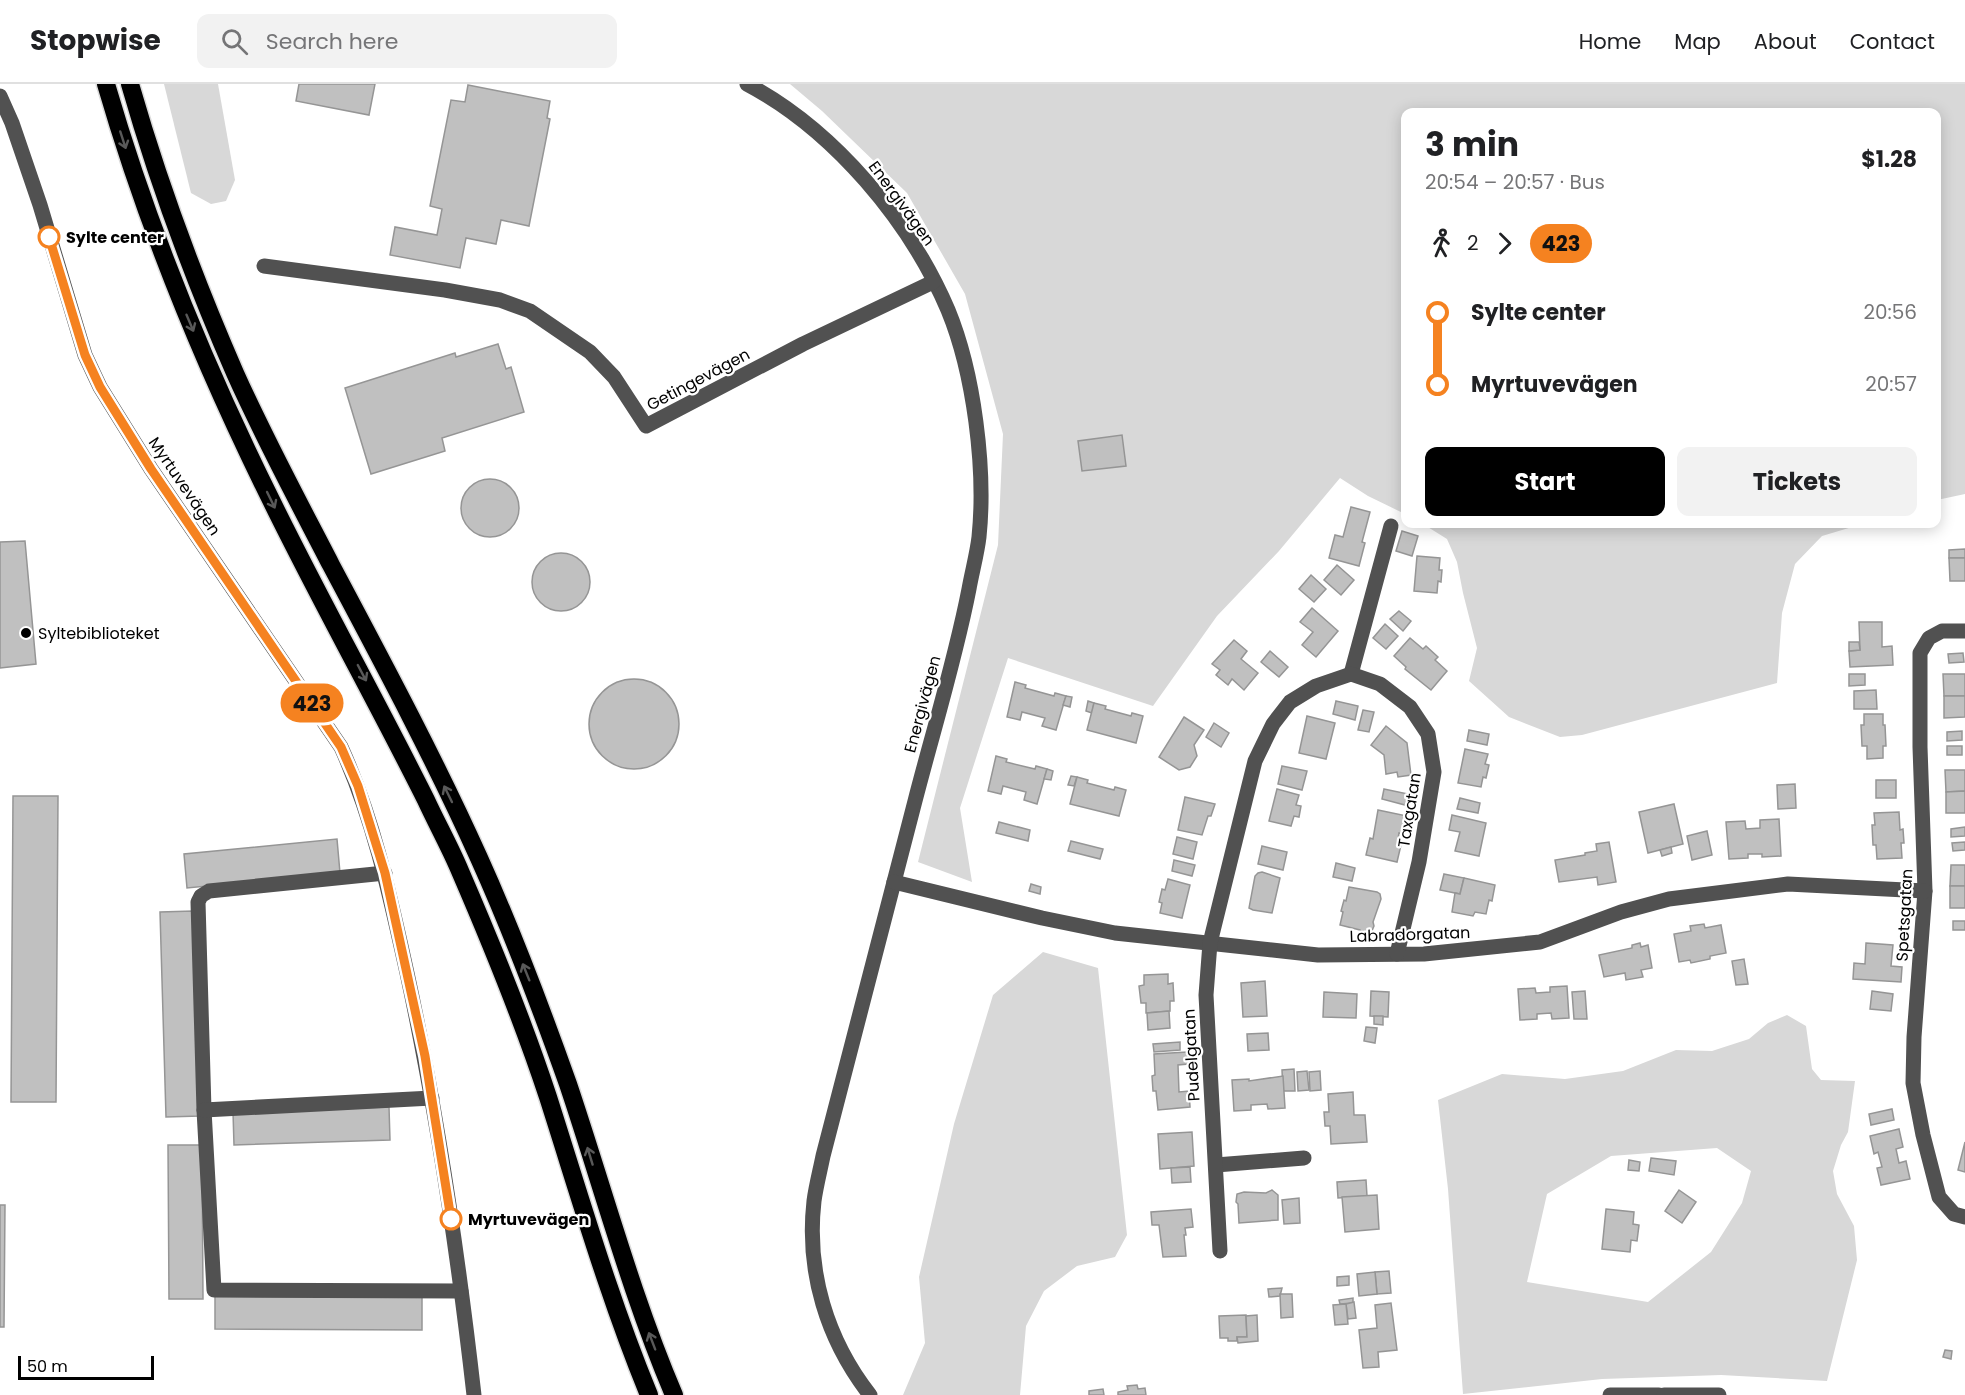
<!DOCTYPE html>
<html lang="en">
<head>
<meta charset="utf-8">
<style>
  :root { --surface:#fff; --page:#f2f2f2; --text:#202124; --muted:#757577; --line:#e0e0e0; --accent:#000 }
  body { margin:0; font-family:Poppins,sans-serif; background:var(--page); color:var(--text); height:100vh; display:flex; flex-direction:column; font-size:22px; white-space:nowrap }
  * { box-sizing:border-box; margin:0 }
  p { font-size:20px; color:var(--muted) }
  .icon { flex:none; width:33px; height:33px; fill:none; stroke:currentColor; stroke-width:2; stroke-linecap:round; stroke-linejoin:round }
  .map { position:relative; flex:1; overflow:hidden }
  .panel { position:absolute; left:1401px; top:24px; width:540px; height:420px; display:flex; flex-direction:column; background:var(--surface); border-radius:12px; box-shadow:0 3px 15px #0003 }
  .panel>* { flex:none }
  .badge { padding:0 12px; border-radius:20px; font-size:21px; line-height:39px }
  .scale { position:absolute; left:18px; bottom:15px; width:136px; box-sizing:border-box; padding-left:6px; border:3px solid #000; border-top:0; font-size:16px; line-height:21px; white-space:nowrap; color:#000; -webkit-text-stroke:4px #fff; paint-order:stroke }
  .map>.badge { position:absolute; translate:-50% -50%; box-shadow:0 0 0 3px #fff }
  .legs { display:flex; align-items:center; gap:9px; height:66px; padding:0 24px; font-size:20px }
  .legs p { margin-inline-start:auto }
  .head { display:flex; align-items:center; justify-content:space-between; height:102px; padding:0 24px }
  h1 { font-size:33px; font-weight:700; line-height:45px }
  .action { display:flex; gap:12px; margin-top:auto; padding:12px 24px }
  .action a { flex:1; height:69px; border-radius:12px; background:var(--accent); color:#fff; font-size:24px; font-weight:700; line-height:69px; text-align:center }
  .action a+a { background:var(--page); color:var(--text) }
  ul { padding:0 24px; list-style:none }
  li { display:flex; align-items:center; gap:21px; height:72px; font-size:22px }
  li i { display:grid; place-items:center; width:9px; height:100%; margin:0 8px; background:currentColor }
  li i::after { content:''; width:15px; height:15px; margin:-8px; border:4px solid; border-radius:50%; background:var(--surface) }
  li p { margin-inline-start:auto }
  li:first-child i { background:linear-gradient(#0000 50%,currentColor 0) }
  li:last-child i { background:linear-gradient(currentColor 50%,#0000 0) }
  header { display:flex; align-items:center; gap:36px; box-sizing:border-box; height:84px; padding:0 30px; background:var(--surface); border-bottom:2px solid var(--line) }
  header strong { font-size:28px }
  nav { display:flex; gap:33px; margin-inline-start:auto; font-size:21px }
  .search { width:420px; height:54px; background:var(--page); display:flex; align-items:center; gap:15px; box-sizing:border-box; padding:0 21px; border-radius:12px; color:var(--muted); font-size:22px }
  .map>svg:first-child { display:block }
  .green { fill:#d8d8d8; fill-rule:evenodd }
  .building { fill:#c0c0c0; stroke:#959595; stroke-width:1.5 }
  .lines { fill:none; stroke-linecap:round; stroke-linejoin:round }
  .highway-casing { stroke:#dbdbdb; stroke-width:21 }
  .minor { stroke:#515151; stroke-width:15 }
  .highway { stroke:#000; stroke-width:18 }
  .oneway { stroke:#595959 }
  .line-1-casing { stroke:#fff; stroke-width:14 }
  .line-1 { stroke:#f58220; stroke-width:9 }
  .stop-1-dot { fill:#fff; stroke:#f58220; stroke-width:3 }
  .poi-dot { fill:#000; stroke:#fff; stroke-width:2 }
  .labels { text-anchor:middle; stroke-width:4.5; stroke-linejoin:round; paint-order:stroke }
  .street-label { font-size:16px; fill:#000; stroke:#fff }
  .stop-label { font-size:16px; font-weight:bold; fill:#000; stroke:#fff; text-anchor:start }
  .poi-label { font-size:16px; fill:#000; stroke:#fff; text-anchor:start }
</style>
</head>
<body>
<header>
<strong>Stopwise</strong>
<div class="search"><svg class="icon" aria-label="search" viewBox="0 0 24 24"><circle cx="10" cy="10" r="6"/><path d="M15 15l6 6"/></svg>Search here</div>
<nav><a>Home</a><a>Map</a><a>About</a><a>Contact</a></nav>
</header>
<div class="map">
<svg width="1965" height="1311" viewBox="0 0 1965 1311">
  <rect width="100%" height="100%" fill="#fff"/>
  <g class="green">
    <path d="M164,0H218L235,96L226,117L211,120L191,109Z"/>
    <path d="M790,0H1965V410L1937,416L1936,28H1406L1405,430L1368,412L1340,394L1279,467L1217,532L1153,622L1008,574L960,724L972,798L918,778L998,461L1003,350L965,210L907,109L822,27Z"/>
    <path d="M1423,440H1862L1822,452L1795,480L1782,529L1777,599L1582,651L1560,653L1509,633L1469,597L1477,564L1463,509L1457,478L1447,455Z"/>
    <path d="M1043,868L1098,884L1127,1151L1115,1173L1077,1182L1044,1207L1026,1242L1020,1311H903L925,1259L919,1193L954,1040L993,911Z"/>
    <path d="M1787,931L1806,942L1812,985L1821,996L1855,997L1848,1048L1841,1061L1833,1087L1837,1110L1854,1142L1857,1176L1827,1297L1721,1291L1602,1295L1463,1310L1448,1105L1438,1016L1502,990L1565,995L1623,987L1676,966L1712,967L1749,955L1768,939ZM1717,1064L1751,1087L1742,1119L1711,1168L1648,1218L1527,1198L1547,1110L1611,1072Z"/>
  </g>
  <g class="building">
    <path d="M299,0H375L369,31L296,17Z"/>
    <path d="M468,1L550,17L547,34L550,35L529,142L501,136L496,160L466,154L460,184L390,171L395,143L437,151L442,125L430,122L451,16L465,18Z"/>
    <path d="M498,260L506,285L511,283L524,328L442,354L445,367L371,390L345,304L455,269L456,273Z"/>
    <path d="M1122,351L1126,382L1082,387L1078,357Z"/>
    <circle cx="490" cy="424" r="29"/>
    <path d="M1351,423L1370,428L1362,458L1365,459L1359,482L1329,474L1335,451L1343,453Z"/>
    <path d="M1402,447L1418,452L1412,472L1396,467Z"/>
    <path d="M25,457L36,580L0,584V458Z"/>
    <path d="M1965,465V474H1949V466Z"/>
    <circle cx="561" cy="498" r="29"/>
    <path d="M1417,472L1440,474L1439,486H1442L1441,498L1438,497L1437,509L1414,507Z"/>
    <path d="M1949,474H1965V497H1950Z"/>
    <path d="M1337,481L1354,496L1341,511L1324,496Z"/>
    <path d="M1311,491L1326,505L1314,518L1299,505Z"/>
    <path d="M1312,524L1338,547L1316,573L1302,561L1313,548L1300,538Z"/>
    <path d="M1399,527L1411,537L1403,547L1390,535Z"/>
    <path d="M1859,538H1882V563L1892,562L1893,581L1850,583L1849,567L1860,566Z"/>
    <path d="M1385,540L1398,552L1386,565L1373,554Z"/>
    <path d="M1410,554L1423,565L1426,562L1438,573L1435,576L1447,587L1431,606L1405,585L1406,583L1394,572Z"/>
    <path d="M1234,556L1247,567L1241,575L1258,589L1244,606L1232,595L1228,601L1216,591L1220,586L1212,580Z"/>
    <path d="M1849,558H1859L1860,566L1849,567Z"/>
    <path d="M1270,567L1288,583L1279,593L1261,578Z"/>
    <path d="M1963,569L1964,578L1949,579L1948,570Z"/>
    <path d="M1849,590H1865V601L1849,602Z"/>
    <path d="M1943,590H1965V612H1944Z"/>
    <circle cx="634" cy="640" r="45"/>
    <path d="M1015,598L1026,601L1025,604L1054,612L1055,609L1066,612L1056,646L1042,642L1045,634L1022,628L1020,636L1007,633Z"/>
    <path d="M1876,606L1877,625H1854V607Z"/>
    <path d="M1066,612L1072,613L1070,623L1063,621Z"/>
    <path d="M1944,612H1965V633L1944,634Z"/>
    <path d="M1088,617L1094,619L1092,629L1086,627Z"/>
    <path d="M1336,617L1358,622L1355,636L1333,630Z"/>
    <path d="M1094,619L1106,622L1105,625L1131,632L1132,629L1143,632L1136,659L1087,646Z"/>
    <path d="M1363,626L1374,628L1369,648L1358,646Z"/>
    <path d="M1864,630H1883V641H1885L1886,662H1883V674L1867,675V662H1862L1861,641H1864Z"/>
    <path d="M1307,632L1335,639L1326,675L1299,669Z"/>
    <path d="M1184,633L1204,646L1194,661L1197,672L1190,683L1179,686L1159,673Z"/>
    <path d="M1214,639L1229,649L1221,663L1206,653Z"/>
    <path d="M1386,642L1407,659L1411,691L1398,693L1397,688L1386,690L1384,671L1371,661Z"/>
    <path d="M1469,646L1489,650L1487,661L1467,657Z"/>
    <path d="M1962,647V656L1947,657V648Z"/>
    <rect x="1947" y="662" width="15" height="9"/>
    <path d="M1465,665L1488,670L1485,680L1489,681L1486,694L1483,693L1481,703L1458,699Z"/>
    <path d="M996,672L1007,675L1006,678L1035,685L1036,682L1047,685L1037,720L1024,716L1026,708L1003,702L1001,710L988,707Z"/>
    <path d="M1282,682L1307,687L1302,706L1278,700Z"/>
    <path d="M1047,685L1053,687L1051,696L1044,695Z"/>
    <path d="M1945,686H1965V707L1946,708Z"/>
    <path d="M1071,692L1077,693L1074,702L1068,701Z"/>
    <path d="M1077,693L1088,696L1087,699L1114,706L1115,703L1126,706L1119,732L1070,720Z"/>
    <rect x="1876" y="696" width="20" height="18"/>
    <path d="M1795,700L1796,724L1778,725L1777,701Z"/>
    <path d="M1277,705L1299,711L1296,721L1301,722L1299,733L1294,732L1291,742L1269,737Z"/>
    <path d="M1384,705L1408,710L1405,721L1382,715Z"/>
    <path d="M1965,707V729H1946V708Z"/>
    <path d="M13,712H58L56,1018H11Z"/>
    <path d="M1185,713L1215,720L1211,732H1208L1202,751L1178,746Z"/>
    <path d="M1460,714L1480,719L1478,729L1457,725Z"/>
    <path d="M1674,720L1683,760L1648,769L1639,728Z"/>
    <path d="M1378,726L1407,732L1403,750L1399,749L1397,760L1401,761L1397,778L1366,771L1370,754L1373,755Z"/>
    <path d="M1899,728L1900,746L1903,745L1904,759H1901L1902,774L1877,775L1876,761H1873L1872,741H1875L1874,729Z"/>
    <path d="M1452,731L1486,739L1479,772L1455,767L1460,748L1449,746Z"/>
    <path d="M1779,735L1781,772L1762,773V770H1748V774L1729,775L1726,738L1745,737L1746,745L1760,744V736Z"/>
    <path d="M999,738L1030,746L1028,757L996,749Z"/>
    <path d="M1965,743V752L1951,753V745Z"/>
    <path d="M1707,747L1712,771L1692,776L1687,752Z"/>
    <path d="M1177,753L1197,758L1193,775L1173,770Z"/>
    <path d="M337,755L340,789L187,804L184,770Z"/>
    <path d="M1071,757L1103,765L1100,775L1068,767Z"/>
    <path d="M1609,758L1616,798L1598,801L1597,793L1559,798L1555,776L1585,771V769L1597,767L1596,760Z"/>
    <path d="M1965,758V766L1953,767L1952,759Z"/>
    <path d="M1262,762L1287,768L1283,786L1258,780Z"/>
    <path d="M1671,763L1672,769L1662,772L1660,766Z"/>
    <path d="M1174,776L1195,781L1192,792L1172,787Z"/>
    <path d="M1336,779L1355,784L1352,797L1333,793Z"/>
    <path d="M1951,781H1965V802H1950Z"/>
    <path d="M1262,788L1280,794L1272,829L1253,826L1249,824L1255,792L1258,789Z"/>
    <path d="M1444,790L1464,794L1460,810L1440,806Z"/>
    <path d="M1464,794L1495,801L1492,817L1489,816L1486,830L1475,828L1473,832L1452,828L1455,809L1460,810Z"/>
    <path d="M1168,795L1190,801L1182,834L1160,829L1162,819L1159,818L1162,805L1165,806Z"/>
    <path d="M1031,800L1041,803L1040,810L1029,807Z"/>
    <rect x="1950" y="802" width="15" height="22"/>
    <path d="M1349,803L1377,808L1380,810L1381,815L1373,838L1374,842L1371,849H1363L1360,846L1340,841L1343,828L1341,827L1344,816L1346,817Z"/>
    <path d="M193,827L200,1032L166,1033L160,828Z"/>
    <rect x="1953" y="837" width="12" height="9"/>
    <path d="M1704,840L1705,844L1721,841L1726,869L1710,872V875L1691,879L1690,876L1679,878L1674,850L1691,847L1690,842Z"/>
    <path d="M1640,859L1641,863L1648,861L1652,884L1641,886L1643,893L1626,896L1625,889L1604,893L1599,871L1632,864V861Z"/>
    <path d="M1866,859L1893,861L1891,882L1902,883L1901,898L1853,895L1854,879L1865,880Z"/>
    <path d="M1744,875L1748,900L1736,901L1732,877Z"/>
    <path d="M1168,890V900L1173,899L1174,917H1170V927L1146,929V919H1141L1139,902L1144,901V891Z"/>
    <path d="M1265,897L1267,932L1243,933L1241,899Z"/>
    <path d="M1567,902L1569,934L1552,935L1551,929L1537,930V935L1520,936L1518,905L1535,904L1536,909L1550,908V903Z"/>
    <path d="M1371,907L1389,908L1388,933L1370,932Z"/>
    <path d="M1585,907L1587,935H1574L1572,908Z"/>
    <path d="M1872,907L1893,910L1891,927L1870,925Z"/>
    <path d="M1324,908L1357,910L1356,934L1323,933Z"/>
    <path d="M1169,927L1170,944L1148,946L1147,929Z"/>
    <path d="M1374,932H1383V941L1374,940Z"/>
    <path d="M1366,943L1377,944L1375,959L1364,957Z"/>
    <path d="M1268,949L1269,966L1248,967L1247,950Z"/>
    <path d="M1180,958V966L1154,968L1153,960Z"/>
    <path d="M1187,968L1188,980L1178,981L1179,1008L1189,1007L1190,1023L1158,1026L1156,1007H1153L1152,992L1155,991L1154,970Z"/>
    <path d="M1294,985L1295,1007H1283L1282,986Z"/>
    <path d="M1307,987L1309,1006L1298,1007L1297,988Z"/>
    <path d="M1320,987L1321,1006L1310,1007L1309,988Z"/>
    <path d="M1283,992L1285,1024L1268,1025L1267,1020L1251,1021V1026L1234,1027L1232,996L1249,995V997Z"/>
    <path d="M1353,1008L1354,1031H1365L1367,1058L1331,1060L1330,1042H1325L1324,1028H1329L1328,1010Z"/>
    <path d="M389,1023L390,1056L234,1061L233,1028Z"/>
    <path d="M1892,1025L1894,1036L1871,1041L1869,1030Z"/>
    <path d="M1899,1045L1903,1063L1896,1065L1899,1079L1906,1077L1910,1095L1881,1101L1877,1084L1882,1083L1878,1068L1874,1070L1870,1052Z"/>
    <path d="M1192,1048L1194,1082L1160,1085L1158,1050Z"/>
    <path d="M1965,1058V1088L1958,1086Z"/>
    <path d="M168,1061H202L203,1215H169Z"/>
    <path d="M1651,1074L1676,1077L1674,1091L1649,1087Z"/>
    <path d="M1629,1076L1640,1078L1639,1087L1628,1086Z"/>
    <path d="M1190,1083L1191,1098L1172,1099L1171,1084Z"/>
    <path d="M1366,1096L1367,1112L1338,1114L1337,1098Z"/>
    <path d="M1272,1106L1278,1111V1136L1239,1139L1238,1120L1236,1118L1237,1110L1244,1108L1266,1109Z"/>
    <path d="M1679,1106L1696,1118L1682,1139L1665,1127Z"/>
    <path d="M1377,1111L1379,1145L1345,1148L1342,1113Z"/>
    <path d="M1299,1114L1300,1139L1284,1140L1282,1116Z"/>
    <path d="M0,1121H5L4,1243H0Z"/>
    <path d="M1191,1125L1193,1143L1185,1144L1186,1151H1184L1186,1172L1163,1173L1159,1141H1152L1151,1128Z"/>
    <path d="M1606,1125L1634,1128L1633,1140L1639,1141L1637,1157L1631,1156L1630,1168L1602,1165Z"/>
    <path d="M1389,1187L1391,1209L1377,1210L1375,1188Z"/>
    <path d="M1375,1188L1377,1210L1359,1212L1357,1190Z"/>
    <path d="M1349,1192V1201L1337,1202V1193Z"/>
    <path d="M1282,1204L1280,1212L1269,1213L1268,1205Z"/>
    <path d="M1280,1210H1292L1293,1233L1281,1234Z"/>
    <path d="M215,1212L422,1213V1246L215,1245Z"/>
    <path d="M1353,1214V1219L1340,1220L1339,1216Z"/>
    <path d="M1354,1218L1356,1234L1348,1235L1346,1220Z"/>
    <path d="M1391,1219L1397,1266L1378,1268L1379,1283L1363,1284L1359,1246L1377,1244L1375,1221Z"/>
    <path d="M1346,1220L1348,1240L1335,1241L1333,1221Z"/>
    <path d="M1246,1231L1247,1253H1237V1257H1228V1254H1220L1219,1232Z"/>
    <path d="M1257,1231L1258,1257L1238,1259L1237,1253H1247L1246,1232Z"/>
    <path d="M1945,1266L1952,1267L1951,1275L1943,1273Z"/>
    <path d="M1137,1301L1138,1305L1145,1304L1146,1311H1118V1308L1128,1306L1127,1302Z"/>
    <path d="M1103,1305L1104,1311H1089V1307Z"/>
  </g>
  <g class="lines">
    <defs>
      <g id="highway">
        <path d="M106,0C148,145 205,283 272,418C321,518 376,616 426,716C437,740 450,763 460,787C492,861 523,937 548,1013C580,1113 609,1214 649,1311"/>
        <path d="M130,0C158,98 194,195 235,289C264,354 298,417 331,481C382,577 434,674 479,774C512,847 541,924 568,1000C603,1104 631,1210 674,1311"/>
      </g>
    </defs>
    <use href="#highway" class="highway-casing"/>
    <g class="minor">
      <path d="M747,0C834,46 910,137 948,226C974,289 986,385 979,453C977,470 972,488 969,505C955,577 933,647 915,717C885,836 854,954 823,1072C820,1087 816,1102 814,1117C806,1188 827,1256 870,1311"/>
      <path d="M0,12L12,39L40,121L85,271L100,303L151,385L341,663C374,736 390,812 407,889C437,1028 458,1170 474,1311"/>
      <path d="M264,182L445,206L500,216L530,227L590,268L614,293L646,342L803,260L933,198"/>
      <path d="M1965,547H1942L1929,554L1920,569V663L1925,807L1914,953L1913,999L1923,1051L1939,1113L1954,1130L1965,1133"/>
      <path d="M1351,590L1391,442"/>
      <path d="M385,789L209,807L201,812L198,818L204,1026L214,1206L461,1207"/>
      <path d="M894,798L1042,834L1115,849L1318,871L1424,870L1540,858L1621,828L1669,815L1788,800L1925,807"/>
      <path d="M204,1026L432,1014"/>
      <path d="M1216,1081L1304,1074"/>
      <path d="M1220,1167L1206,911L1210,859L1255,677L1273,640L1290,618L1316,602L1351,590L1380,600L1410,623L1428,650L1434,688L1419,778L1397,870"/>
      <path d="M1610,1311H1659"/>
      <path d="M1664,1311H1719"/>
    </g>
    <use href="#highway" class="highway"/>
  </g>
  <defs><path id="oneway-shaft" d="M-6 0H5M1.5-3L5.5 0L1.5 3" fill="none" stroke-width="1.6" stroke-linecap="round" stroke-linejoin="round" transform="scale(1.5)"/></defs>
  <g class="oneway">
    <use href="#oneway-shaft" transform="translate(123 56) rotate(72)"/>
    <use href="#oneway-shaft" transform="translate(190 239) rotate(67)"/>
    <use href="#oneway-shaft" transform="translate(271 416) rotate(64)"/>
    <use href="#oneway-shaft" transform="translate(362 589) rotate(62)"/>
    <use href="#oneway-shaft" transform="translate(448 710) rotate(-116)"/>
    <use href="#oneway-shaft" transform="translate(526 888) rotate(-112)"/>
    <use href="#oneway-shaft" transform="translate(590 1072) rotate(-107)"/>
    <use href="#oneway-shaft" transform="translate(652 1257) rotate(-111)"/>
  </g>
  <g class="lines">
    <defs>
      <path id="line-1" d="M49,153L85,271L100,303L151,385L341,663L358,702L385,789L425,972L451,1135"/>
    </defs>
    <use href="#line-1" class="line-1-casing"/>
    <use href="#line-1" class="line-1"/>
  </g>
  <g class="stop-1-dot">
    <circle cx="49" cy="153" r="10"/>
    <circle cx="451" cy="1135" r="10"/>
  </g>
  <circle class="poi-dot" cx="26" cy="549" r="6"/>
  <g class="labels">
    <g class="street-label">
      <text transform="translate(902 119) rotate(54)" y="6">Energivägen</text>
      <text transform="translate(698 295) rotate(-28)" y="6">Getingevägen</text>
      <text transform="translate(185 402) rotate(56)" y="6">Myrtuvevägen</text>
      <text transform="translate(922 620) rotate(-75)" y="6">Energivägen</text>
      <text transform="translate(1409 726) rotate(-81)" y="6">Taxgatan</text>
      <text transform="translate(1904 831) rotate(-87)" y="6">Spetsgatan</text>
      <text transform="translate(1410 850) rotate(-2)" y="6">Labradorgatan</text>
      <text transform="translate(1191 971) rotate(-93)" y="6">Pudelgatan</text>
    </g>
    <g class="stop-label">
      <text x="66" y="159">Sylte center</text>
      <text x="468" y="1141">Myrtuvevägen</text>
    </g>
    <g class="poi-label">
      <text x="38" y="555">Syltebiblioteket</text>
    </g>
  </g>
</svg>
<div class="scale">50 m</div>
<b class="badge" style="left:312px;top:619px;background:#f58220;color:#111">423</b>
<section class="panel">
<div class="head"><div><h1>3 min</h1><p>20:54 – 20:57 · Bus</p></div><b>$1.28</b></div>
<div class="legs"><svg class="icon" aria-label="walk" viewBox="0 0 24 24"><circle cx="13" cy="4" r="2"/><path d="M13 8l-2 6 4 7M11 14l-3 7M7 12l3-4h3l4 4"/></svg>2<svg class="icon" aria-label="forward" viewBox="0 0 24 24"><path d="M9 5l7 7-7 7"/></svg><b class="badge" style="background:#f58220;color:#111">423</b></div>
<ul>
<li><i style="color:#f58220"></i><b>Sylte center</b><p>20:56</p></li>
<li><i style="color:#f58220"></i><b>Myrtuvevägen</b><p>20:57</p></li>
</ul>
<div class="action"><a>Start</a><a>Tickets</a></div>
</section>
</div>
</body>
</html>
